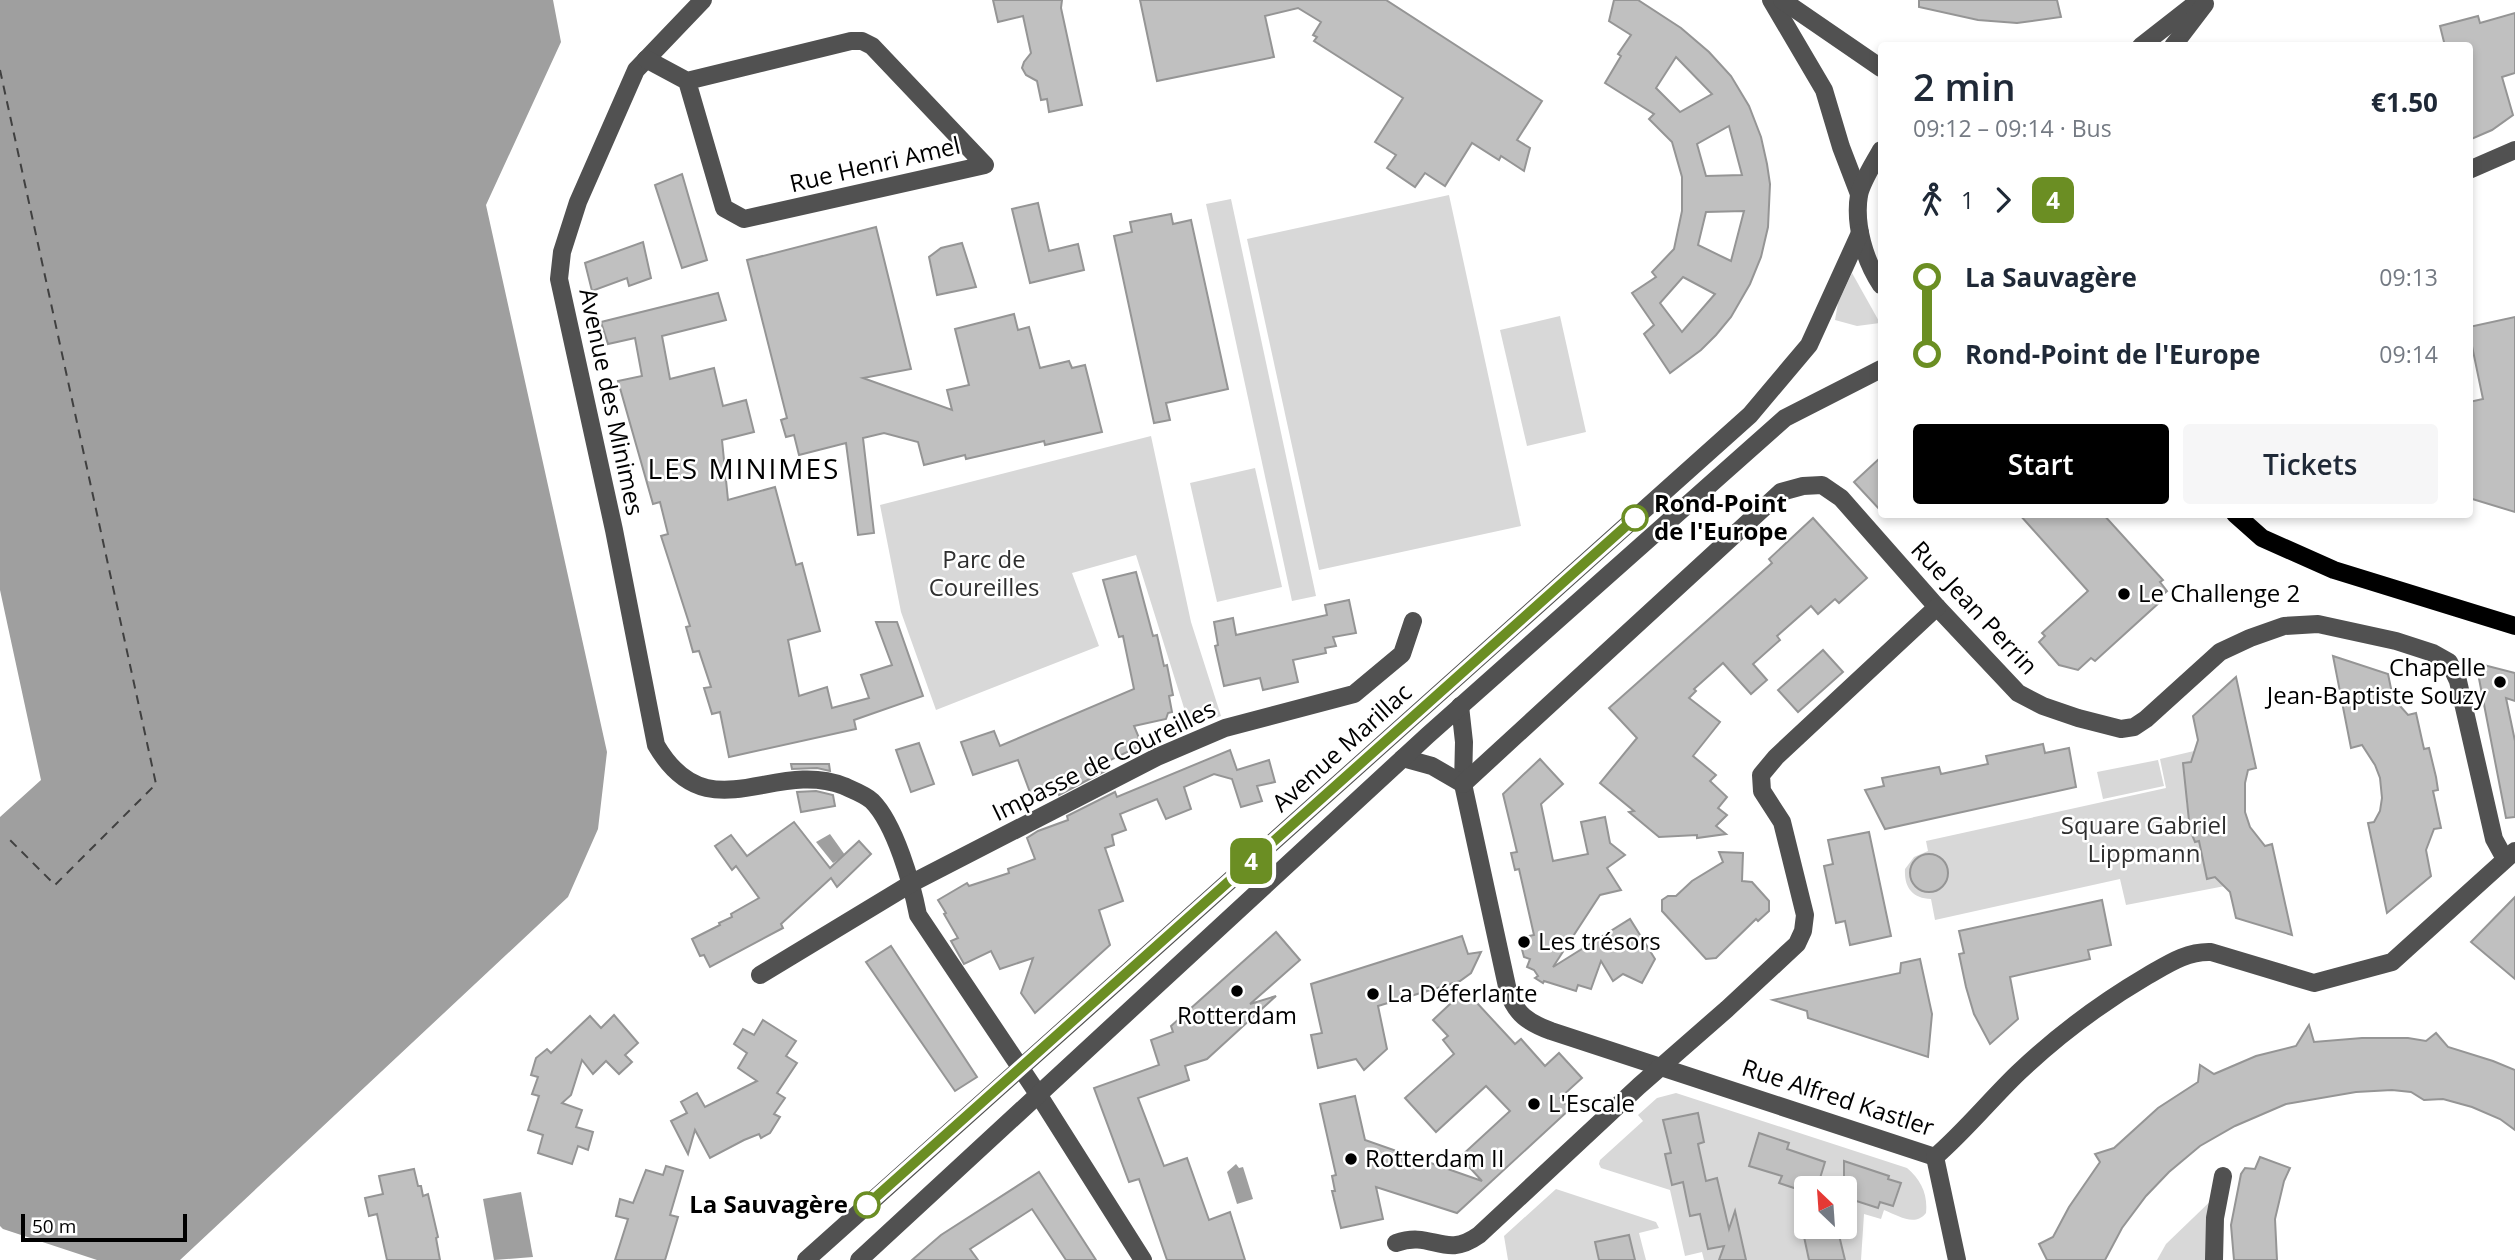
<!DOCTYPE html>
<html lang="en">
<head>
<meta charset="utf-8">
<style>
  :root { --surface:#fff; --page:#f6f6f7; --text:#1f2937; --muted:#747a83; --accent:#000 }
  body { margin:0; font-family:"Open Sans",sans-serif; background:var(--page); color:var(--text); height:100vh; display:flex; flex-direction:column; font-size:26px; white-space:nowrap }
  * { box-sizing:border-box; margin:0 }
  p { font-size:23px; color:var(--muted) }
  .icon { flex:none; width:38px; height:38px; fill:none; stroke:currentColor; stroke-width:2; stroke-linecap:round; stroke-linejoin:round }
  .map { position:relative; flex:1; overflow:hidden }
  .panel { position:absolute; left:1878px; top:42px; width:595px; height:476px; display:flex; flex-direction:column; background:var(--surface); border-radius:7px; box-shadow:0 4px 10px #0003 }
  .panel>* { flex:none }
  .badge { padding:0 14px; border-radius:10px; font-size:24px; line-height:46px }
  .needle { width:46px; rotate:335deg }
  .tools { position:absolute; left:1794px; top:1176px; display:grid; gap:14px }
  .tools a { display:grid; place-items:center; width:63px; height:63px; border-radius:7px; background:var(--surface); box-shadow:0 4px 10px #0003; font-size:35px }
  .scale { position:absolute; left:21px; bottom:18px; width:166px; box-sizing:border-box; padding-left:7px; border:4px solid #000; border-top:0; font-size:19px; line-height:24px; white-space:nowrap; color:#000; -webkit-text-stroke:5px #fff; paint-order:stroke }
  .map>.badge { position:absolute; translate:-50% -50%; box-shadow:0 0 0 4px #fff }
  .legs { display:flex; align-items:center; gap:10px; height:77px; padding:0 35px; font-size:23px }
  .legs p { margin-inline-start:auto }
  .summary { display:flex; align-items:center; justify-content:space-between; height:119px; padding:0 35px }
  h1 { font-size:38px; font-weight:600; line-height:52px }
  .button { display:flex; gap:14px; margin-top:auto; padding:14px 35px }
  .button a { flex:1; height:80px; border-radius:7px; background:var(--accent); color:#fff; font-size:28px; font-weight:600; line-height:80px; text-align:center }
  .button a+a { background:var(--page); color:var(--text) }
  ul { padding:0 35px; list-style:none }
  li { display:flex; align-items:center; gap:24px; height:77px; font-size:26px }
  li i { display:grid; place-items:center; width:10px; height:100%; margin:0 9px; background:currentColor }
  li i::after { content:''; width:18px; height:18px; margin:-9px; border:5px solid; border-radius:50%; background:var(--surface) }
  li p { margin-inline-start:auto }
  li:first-child i { background:linear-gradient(#0000 50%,currentColor 0) }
  li:last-child i { background:linear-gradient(currentColor 50%,#0000 0) }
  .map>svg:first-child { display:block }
  .green { fill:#d8d8d8; fill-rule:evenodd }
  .water { fill:#9f9f9f }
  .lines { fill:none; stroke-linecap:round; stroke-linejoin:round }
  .ferry { stroke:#404040; stroke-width:2; stroke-dasharray:9 7; stroke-linecap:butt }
  .building { fill:#c0c0c0; stroke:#959595; stroke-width:2; fill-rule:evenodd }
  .minor { stroke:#515151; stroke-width:18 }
  .major { stroke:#000; stroke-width:18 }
  .line-1-casing { stroke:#fff; stroke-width:16 }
  .line-1 { stroke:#6b8e23; stroke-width:10 }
  .stop-1-dot { fill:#fff; stroke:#6b8e23; stroke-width:3.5 }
  .poi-dot { fill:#000; stroke:#fff; stroke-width:2.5 }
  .labels { text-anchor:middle; stroke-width:5; stroke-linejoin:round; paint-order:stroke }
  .street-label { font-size:24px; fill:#000; stroke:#fff }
  .stop-label { font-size:24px; font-weight:bold; fill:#000; stroke:#fff; text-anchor:start }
  .park-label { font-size:24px; fill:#2f2f2f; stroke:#fff }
  .poi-label { font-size:24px; fill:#000; stroke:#fff; text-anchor:start }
  .quarter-label { font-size:28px; letter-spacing:2px; fill:#000; stroke:#fff }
</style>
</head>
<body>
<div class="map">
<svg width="2515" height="1260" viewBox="0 0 2515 1260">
  <rect width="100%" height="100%" fill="#fff"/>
  <g class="green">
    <path d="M1449,195L1521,526L1319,570L1247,239Z"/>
    <path d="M1231,199L1316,596L1292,601L1206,204Z"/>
    <path d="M1852,273L1880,323L1857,326L1835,320L1838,303Z"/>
    <path d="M1560,316L1586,432L1527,446L1500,330Z"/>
    <path d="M1151,436L1191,622L1221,716L1190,727L1136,555L1072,573L1099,646L936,710L901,612L880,505Z"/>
    <path d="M1255,468L1282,587L1217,602L1190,483Z"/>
    <path d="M2194,751L2191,762L2183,764L2191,800L2186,801L2194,842L2199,841L2207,878L2215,877L2225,886L2126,905L2120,879L1935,920L1931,899C1912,898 1904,887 1905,869L1914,857L1928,851L1926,841L2166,788L2160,759Z"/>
    <path d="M2158,760L2164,786L2103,799L2097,772Z"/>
    <path d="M1676,1093L1907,1168C1921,1180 1928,1194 1926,1213C1915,1227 1899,1216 1884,1210L1881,1219L1864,1214L1861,1260H1704L1702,1252L1685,1256L1670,1190L1601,1168L1599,1164L1600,1160L1643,1121L1638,1115L1657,1098ZM1806,1188H1844V1227H1806Z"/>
    <path d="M1556,1189L1656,1222L1659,1228L1639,1233L1646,1260H1508L1504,1236Z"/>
    <path d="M2220,1192L2214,1260H2157L2166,1244Z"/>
  </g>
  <g class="water">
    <path d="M0,0H553L561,42L486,205L607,752L598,829L568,897L180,1260H97L3,1229L0,1226V817L41,780L0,590Z"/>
    <path d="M830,834L845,855L833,863L816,842Z"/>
    <path d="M1236,1164L1239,1168L1243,1167L1253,1199L1237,1204L1227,1172Z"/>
    <path d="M521,1192L533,1257L494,1260L483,1199Z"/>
  </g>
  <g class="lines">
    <path class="ferry" d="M0,70L156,784L55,885L8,838"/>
  </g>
  <g class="building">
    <path d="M993,0H1062L1061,8L1082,105L1049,112L1047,99L1041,100L1037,81L1026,75L1022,68L1024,62L1031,53L1023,16L998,22Z"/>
    <path d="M1140,0H1386L1542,101L1517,140L1530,148L1524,171L1501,156L1499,160L1472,143L1445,186L1425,173L1415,187L1387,168L1396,155L1375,142L1403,98L1314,41L1317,37L1313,35L1321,22L1298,8L1265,16L1274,57L1157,81Z"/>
    <path d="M1614,0H1638L1681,28L1709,52L1731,76L1749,106L1761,137L1767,164L1770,184L1768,227L1761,257L1750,284L1731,317L1716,335L1701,350L1670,373L1644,334L1654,325L1632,293L1656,277L1652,272L1674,249L1682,211V177L1672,142L1649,119L1654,114L1605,83L1621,56L1618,54L1631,35L1609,21ZM1676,57L1712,94L1680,112L1656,88ZM1729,126L1742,175L1706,176L1697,144ZM1744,211L1731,261L1698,245L1706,212ZM1683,277L1715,294L1682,332L1660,303Z"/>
    <path d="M1919,0H2057L2061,17L2017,23L1978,20L1919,7Z"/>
    <path d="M2515,13V73L2502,77L2513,115L2492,130L2469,140V46H2445L2440,26L2478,16L2480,23Z"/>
    <path d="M682,174L707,260L682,268L655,185Z"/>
    <path d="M1038,203L1049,251L1078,244L1084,270L1030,283L1012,209Z"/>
    <path d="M1171,214L1173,224L1191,220L1228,389L1166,403L1170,420L1154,423L1114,236L1132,232L1130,222Z"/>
    <path d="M876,227L911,369L863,378L952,410L947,390L969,385L955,329L1014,314L1018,330L1029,327L1040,368L1069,361L1072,368L1085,365L1102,432L1045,445L1044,441L966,459L965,455L924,465L918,442L884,433L863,438L874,533L858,535L846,443L799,455L794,435L786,437L781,420L787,418L747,260Z"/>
    <path d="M643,242L651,278L629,286L627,278L592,291L585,263Z"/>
    <path d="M962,243L976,287L937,295L929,257L941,248Z"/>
    <path d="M718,293L726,320L662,336L670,379L714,368L723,406L746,400L754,432L722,440L728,500L775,487L796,565L802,563L820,631L788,640L799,696L827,687L832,708L869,698L861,675L892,665L876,622H897L923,696L854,720L856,729L729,757L720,712L712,714L704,688L711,687L699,651L693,652L686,627L690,626L661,536L668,534L660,502L653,504L618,381L642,376L635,338L608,344L601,322Z"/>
    <path d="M2515,317V512L2469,498V402L2483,399L2472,346H2469V327Z"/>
    <path d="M1881,457V511L1854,482Z"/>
    <path d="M2019,514H2103L2163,580L2160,582L2167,591L2159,598L2161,601L2095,661L2091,658L2078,670L2059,665L2039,642L2045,636L2042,633L2088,591Z"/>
    <path d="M1813,518L1867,578L1839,603L1835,599L1818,614L1811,606L1777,636L1780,640L1753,664L1767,680L1751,694L1723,663L1694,689L1696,691L1689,698L1720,722L1693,756L1716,775L1710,781L1727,797L1718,808L1727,815L1716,826L1726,834L1697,838V835L1659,837L1629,812L1634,811L1600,783L1637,738L1609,708L1772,563L1769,559Z"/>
    <path d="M1136,572L1153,636L1157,635L1164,666L1167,665L1173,695L1169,696L1172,712L1168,713L1166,719L1134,726L1142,745L1102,764L1105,771L1059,795L1055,784L1031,795L1018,760L973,775L961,742L994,731L1000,746L1134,689L1123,636L1119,637L1103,580Z"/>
    <path d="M1349,600L1356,633L1333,637L1336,646L1325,648L1326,653L1293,660L1298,682L1263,690L1260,678L1224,686L1215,646L1218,645L1214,622L1233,618L1236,635L1327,615L1325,605Z"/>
    <path d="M1823,650L1843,672L1798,712L1778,690Z"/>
    <path d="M2333,656L2388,674L2393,698L2408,715L2416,713L2424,749L2429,748L2436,777L2438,790L2433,791L2441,828L2434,829L2426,850L2431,876L2387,913L2368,823L2374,822L2380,811L2382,798L2380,778L2375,765L2362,745L2351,748Z"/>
    <path d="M2476,663L2515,673V701L2506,698L2515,741V817L2506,818Z"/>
    <path d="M2236,677L2256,768L2248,770L2245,783V812L2250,827L2265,846L2272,844L2292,935L2236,918L2230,892L2215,877L2207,879L2199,841L2195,842L2190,830L2183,763L2191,762L2198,740L2193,716Z"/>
    <path d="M919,743L934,784L911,792L896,750Z"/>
    <path d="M2043,744L2045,753L2069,748L2076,787L1885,829L1865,790L1884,786L1882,778L1939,767L1941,774L1988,764L1986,756Z"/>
    <path d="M1230,750L1237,770L1269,760L1275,782L1257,786L1262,801L1241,807L1232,779L1214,774L1184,787L1191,809L1166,819L1157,799L1120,814L1126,830L1112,835L1114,845L1105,848L1123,901L1099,910L1110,945L1035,1013L1021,993L1033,958L1000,969L991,951L964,964L951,941L958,938L944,914L946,913L938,900L967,883L969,886L1009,873L1008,869L1035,859L1027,838L1038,831L1068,820L1067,816L1115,792L1117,797Z"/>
    <path d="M1540,759L1563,784L1541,804L1553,861L1588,854L1581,822L1605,817L1610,843L1625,855L1607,868L1621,890L1600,895L1553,967L1630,919L1655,959L1642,983L1623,974L1613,981L1601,961L1591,989L1578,985L1576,991L1544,981L1543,983L1535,978L1538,976L1534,970L1527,967L1530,959L1524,957L1519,938L1534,935L1519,869L1515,870L1511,853L1517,852L1503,794Z"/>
    <path d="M791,764H829L830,771L817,768L792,769Z"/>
    <path d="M816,791L833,795L835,806L801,812L797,792Z"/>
    <path d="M794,822L830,868L859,841L871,854L837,887L831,878L781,924L783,928L710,967L704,955L700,956L692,939L720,925L719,923L732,917L731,914L759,898L736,866L732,870L715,846L731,835L747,856Z"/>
    <path d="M1869,832L1891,936L1850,945L1845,921L1836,923L1824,866L1833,864L1828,840Z"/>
    <path d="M1719,852L1743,853L1742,881L1752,882L1769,901V911L1758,921L1756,919L1716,958L1706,959L1662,911V900L1668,896H1676L1692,881L1723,862Z"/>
    <circle cx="1929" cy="873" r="19"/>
    <path d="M2515,897V979L2471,942Z"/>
    <path d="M2102,900L2111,945L2088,950L2090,959L2010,977L2018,1019L1990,1044L1974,1014L1966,987L1959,954L1964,953L1959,931Z"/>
    <path d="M1276,932L1300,960L1250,1004L1276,996L1207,1059L1185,1066L1189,1080L1138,1098L1164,1166L1187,1158L1209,1220L1230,1212L1245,1260H1167L1139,1179L1129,1182L1094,1088L1159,1065L1151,1040L1173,1032L1171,1026Z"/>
    <path d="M1462,936L1468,954L1481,952L1471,973L1460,981L1378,1006L1387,1049L1364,1070L1356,1059L1318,1068L1311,1035L1322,1033L1311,984Z"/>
    <path d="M891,946L977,1077L955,1091L866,962Z"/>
    <path d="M1920,959L1932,1014L1928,1057L1808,1018L1807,1011L1773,1000L1900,973L1901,963Z"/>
    <path d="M1465,990L1515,1044L1521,1039L1545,1066L1559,1053L1582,1078L1560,1098L1570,1109L1457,1213L1376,1187L1383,1219L1341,1228L1332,1191H1335L1332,1176L1336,1175L1320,1104L1355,1096L1365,1140L1482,1181L1460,1157L1510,1111L1486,1086L1436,1132L1405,1098L1454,1054L1443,1040L1448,1036L1433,1020Z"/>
    <path d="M614,1015L638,1043L625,1055L632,1062L619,1074L606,1061L593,1074L582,1060L571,1095L562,1103L582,1110L576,1127L593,1132L588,1150L578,1146L572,1164L538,1153L543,1135L528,1130L539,1096L532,1094L538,1077L531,1075L536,1058L547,1049L551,1053L590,1016L601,1028Z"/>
    <path d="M763,1020L796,1041L786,1056L797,1063L777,1093L785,1098L774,1114L780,1117L770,1133L761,1138L759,1134L744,1140L710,1158L695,1130L688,1154L671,1121L687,1113L681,1102L697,1093L705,1107L757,1081L738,1068L747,1053L734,1044L743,1029L754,1035Z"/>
    <path d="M2309,1025L2314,1042L2362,1038H2408L2426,1041L2436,1033L2448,1047L2493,1061L2515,1070V1130L2500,1119L2472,1107L2443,1099L2424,1100L2411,1092L2392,1090L2356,1092L2286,1104L2235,1126L2200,1146L2169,1172L2146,1196L2122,1228L2105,1260H2047L2039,1244L2053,1237L2069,1207L2100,1162L2095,1154L2114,1148L2158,1108L2198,1082L2200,1065L2214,1074L2256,1056L2296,1046Z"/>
    <path d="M1698,1113L1704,1142L1698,1144L1706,1181L1717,1178L1729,1229L1735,1211L1746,1260H1719L1724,1246L1708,1249L1700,1214L1690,1216L1683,1182L1672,1185L1665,1154L1671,1153L1663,1120Z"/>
    <path d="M1759,1133L1789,1143L1787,1149L1825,1162L1817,1188L1806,1184V1192L1779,1183L1782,1176L1749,1166Z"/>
    <path d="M2260,1157L2290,1168L2284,1181L2275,1219L2277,1260H2234L2231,1225L2241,1174L2245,1168L2255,1169Z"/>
    <path d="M1844,1161L1889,1176L1888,1179L1901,1183L1893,1206L1880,1202L1878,1208L1844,1197Z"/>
    <path d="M666,1166L683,1171L670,1215L678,1217L665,1260H615L628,1219L616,1216L620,1199L633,1203L646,1170L663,1175Z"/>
    <path d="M414,1169L418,1186H421L423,1196L428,1194L438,1237L436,1238L440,1260H387L377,1214L369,1216L365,1198L383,1194L379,1176Z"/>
    <path d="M1039,1172L1096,1260H1066L1032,1209L970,1249L978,1260H912L941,1235Z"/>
    <path d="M1827,1227H1837L1845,1260H1809L1803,1232Z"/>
    <path d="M1629,1235L1635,1260H1599L1595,1242Z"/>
  </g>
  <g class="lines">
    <g class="minor">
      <path d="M703,0L636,70L578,202L562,252L559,279L614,530L656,745C708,834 773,758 844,786C853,790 866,795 872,801C895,824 912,884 918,915L1038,1094L1143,1260"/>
      <path d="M1771,0L1824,90L1841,147L1859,194"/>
      <path d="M1782,0L1881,68"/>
      <path d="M2141,46L2200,0"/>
      <path d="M2173,46L2205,4"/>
      <path d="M646,59L687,81L724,208L744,219L985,165L872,46L862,41H851L687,81"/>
      <path d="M1881,150C1874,163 1862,181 1859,195C1854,225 1865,261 1881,285"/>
      <path d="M2469,170L2515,150"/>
      <path d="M1460,706L1464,742L1463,784L1508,991C1515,1014 1529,1023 1551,1031L1935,1157C1965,1131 1990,1100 2018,1073C2057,1036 2101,1003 2147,976C2168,964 2187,951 2211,952L2314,983L2392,962L2515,851"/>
      <path d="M1403,758L1432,766L1463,784"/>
      <path d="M1463,784L1781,492L1803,486L1822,485L1841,498L1937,607L2018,693L2043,706L2078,718L2121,729L2134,727L2146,719L2220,652L2250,638L2284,626L2318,624L2396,641L2433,653L2449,662L2458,681L2494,839L2505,859"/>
      <path d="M760,975L912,883L1157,757L1225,728L1354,694L1402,654L1413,621"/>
      <path d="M1935,1157L1957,1260"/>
      <path d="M1396,1243C1433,1230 1444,1260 1479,1235L1639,1086L1727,1009L1797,944L1803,931L1805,915L1782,822L1762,791L1761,775L1776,757L1937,607"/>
      <path d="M806,1260L1750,415L1809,345L1860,233"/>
      <path d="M859,1260L1428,735L1785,418L1881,369"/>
      <path d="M2214,1260L2215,1218L2223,1176"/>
    </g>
    <path class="major" d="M2235,514L2262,538L2334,570L2515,626"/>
  </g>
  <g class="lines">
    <defs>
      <path id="line-1" d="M867,1205L1635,518"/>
    </defs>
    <use href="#line-1" class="line-1-casing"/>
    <use href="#line-1" class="line-1"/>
  </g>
  <g class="stop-1-dot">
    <circle cx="1635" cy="518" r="12"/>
    <circle cx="867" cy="1205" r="12"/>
  </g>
  <g class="poi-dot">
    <circle cx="2124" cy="594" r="7"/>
    <circle cx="2500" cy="682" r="7"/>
    <circle cx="1524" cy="942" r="7"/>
    <circle cx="1237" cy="991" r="7"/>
    <circle cx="1373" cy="994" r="7"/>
    <circle cx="1534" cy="1104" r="7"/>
    <circle cx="1351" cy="1159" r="7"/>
  </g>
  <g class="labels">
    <g class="street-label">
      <text transform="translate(875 165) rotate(-13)" y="8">Rue Henri Amel</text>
      <text transform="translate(611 402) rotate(78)" y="8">Avenue des Minimes</text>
      <text transform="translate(1974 608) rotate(47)" y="8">Rue Jean Perrin</text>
      <text transform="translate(1342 748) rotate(-42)" y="8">Avenue Marillac</text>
      <text transform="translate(1104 761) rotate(-26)" y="8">Impasse de Coureilles</text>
      <text transform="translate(1838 1098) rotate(18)" y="8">Rue Alfred Kastler</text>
    </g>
    <g class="stop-label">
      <text x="1654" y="512">Rond-Point<tspan x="1654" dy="28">de l'Europe</tspan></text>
      <text x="848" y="1213" text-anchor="end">La Sauvagère</text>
    </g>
    <g class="park-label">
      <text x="984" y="568">Parc de<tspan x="984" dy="28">Coureilles</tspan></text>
      <text x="2144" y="834">Square Gabriel<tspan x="2144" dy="28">Lippmann</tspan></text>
    </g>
    <g class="poi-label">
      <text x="2138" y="602">Le Challenge 2</text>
      <text x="2486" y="676" text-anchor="end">Chapelle<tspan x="2486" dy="28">Jean-Baptiste Souzy</tspan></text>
      <text x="1538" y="950">Les trésors</text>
      <text x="1387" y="1002">La Déferlante</text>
      <text x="1237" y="1024" text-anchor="middle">Rotterdam</text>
      <text x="1548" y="1112">L'Escale</text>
      <text x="1365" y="1167">Rotterdam II</text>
    </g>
    <g class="quarter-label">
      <text x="744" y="479">LES MINIMES</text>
    </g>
  </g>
</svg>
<div class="tools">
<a><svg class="needle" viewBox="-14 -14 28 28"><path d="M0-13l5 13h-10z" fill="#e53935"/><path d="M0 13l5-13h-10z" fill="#747a83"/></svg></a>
</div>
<div class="scale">50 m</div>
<b class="badge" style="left:1251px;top:861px;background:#6b8e23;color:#fff">4</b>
<section class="panel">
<div class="summary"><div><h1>2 min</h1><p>09:12 – 09:14 · Bus</p></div><b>€1.50</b></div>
<div class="legs"><svg class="icon" aria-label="walk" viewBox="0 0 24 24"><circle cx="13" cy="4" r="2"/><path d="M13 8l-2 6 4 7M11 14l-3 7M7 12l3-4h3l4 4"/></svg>1<svg class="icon" aria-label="forward" viewBox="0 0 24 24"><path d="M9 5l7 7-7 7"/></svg><b class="badge" style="background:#6b8e23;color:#fff">4</b></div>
<ul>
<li><i style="color:#6b8e23"></i><b>La Sauvagère</b><p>09:13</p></li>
<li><i style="color:#6b8e23"></i><b>Rond-Point de l'Europe</b><p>09:14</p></li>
</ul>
<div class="button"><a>Start</a><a>Tickets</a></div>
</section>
</div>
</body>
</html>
